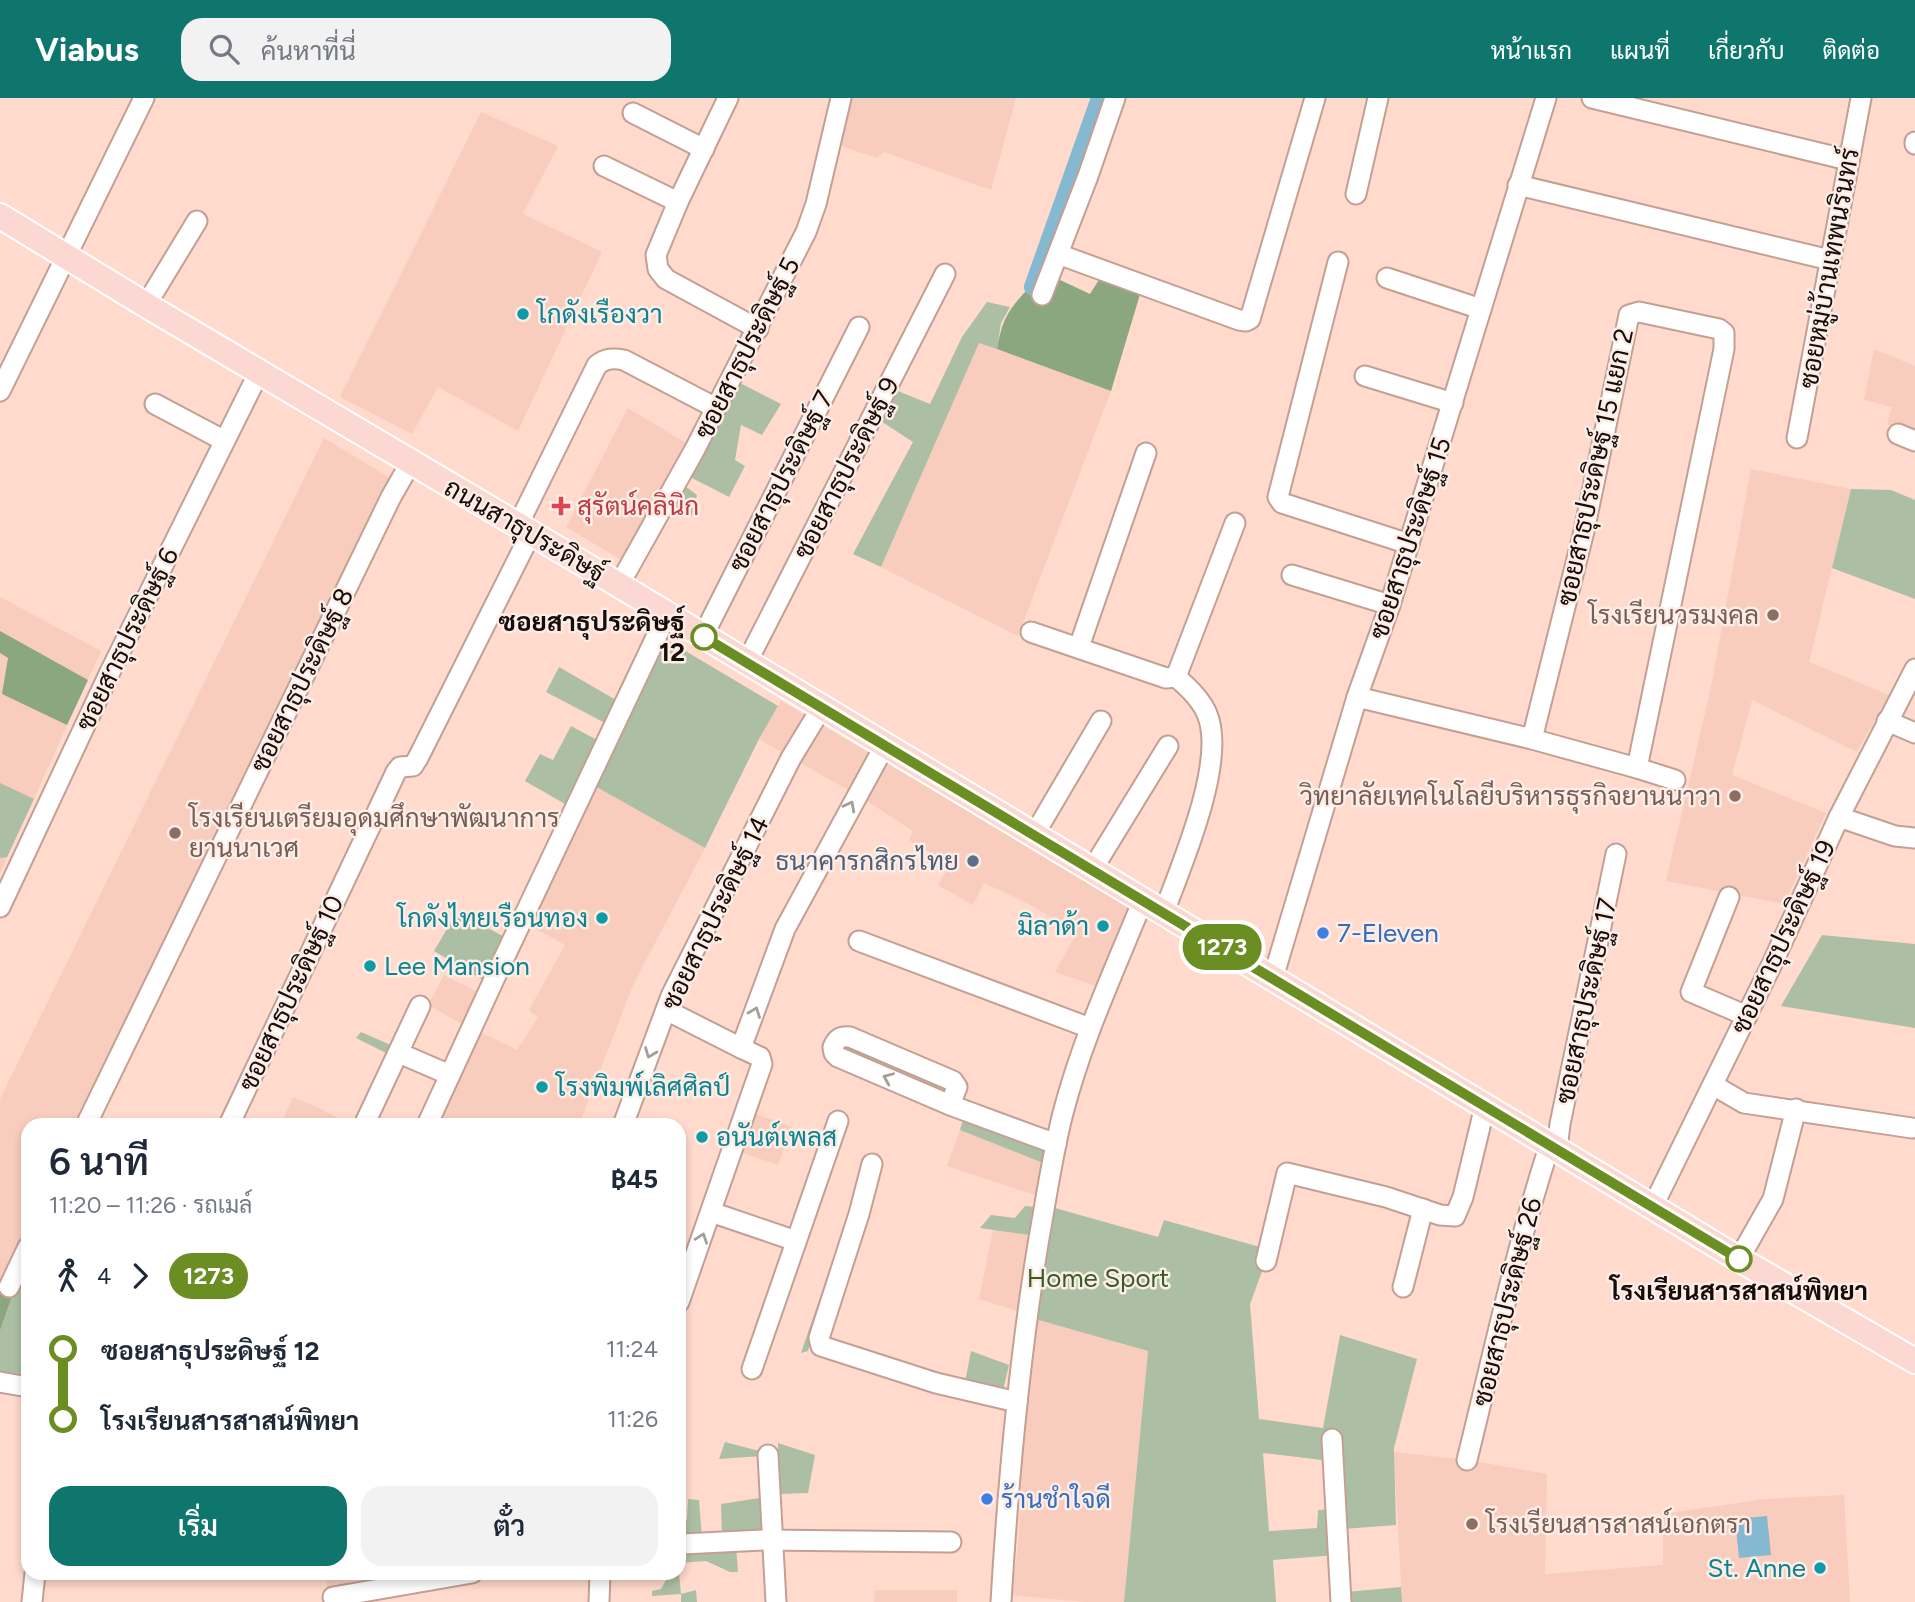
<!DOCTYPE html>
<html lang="th">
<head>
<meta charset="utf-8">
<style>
  :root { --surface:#fff; --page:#f2f2f3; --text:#1f2937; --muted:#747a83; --accent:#0f766e }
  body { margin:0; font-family:Figtree,Sarabun,sans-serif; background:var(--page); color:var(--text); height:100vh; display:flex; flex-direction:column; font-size:26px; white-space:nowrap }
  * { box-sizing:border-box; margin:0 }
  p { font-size:23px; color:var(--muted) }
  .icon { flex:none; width:38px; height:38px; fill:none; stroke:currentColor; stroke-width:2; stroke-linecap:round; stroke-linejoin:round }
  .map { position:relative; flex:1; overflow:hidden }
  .panel { position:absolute; left:21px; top:1020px; width:665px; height:462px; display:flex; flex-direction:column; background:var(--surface); border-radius:21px; box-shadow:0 4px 10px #0003 }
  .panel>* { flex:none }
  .badge { padding:0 14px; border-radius:23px; font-size:24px; line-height:46px }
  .map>.badge { position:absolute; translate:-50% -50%; box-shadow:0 0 0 4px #fff }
  .legs { display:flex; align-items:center; gap:10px; height:77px; padding:0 28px; font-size:23px }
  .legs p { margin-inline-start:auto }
  .overview { display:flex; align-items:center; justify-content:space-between; height:119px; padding:0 28px }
  h1 { font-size:38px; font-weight:600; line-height:52px }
  .button { display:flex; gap:14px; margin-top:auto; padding:14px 28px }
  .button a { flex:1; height:80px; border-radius:21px; background:var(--accent); color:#fff; font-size:28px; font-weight:600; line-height:80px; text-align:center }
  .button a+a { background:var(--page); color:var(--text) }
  ul { padding:0 28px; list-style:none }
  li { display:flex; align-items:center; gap:24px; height:70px; font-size:26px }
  li i { display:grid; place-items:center; width:10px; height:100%; margin:0 9px; background:currentColor }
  li i::after { content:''; width:18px; height:18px; margin:-9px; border:5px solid; border-radius:50%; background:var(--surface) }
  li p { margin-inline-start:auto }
  li:first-child i { background:linear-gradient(#0000 50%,currentColor 0) }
  li:last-child i { background:linear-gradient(currentColor 50%,#0000 0) }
  header { display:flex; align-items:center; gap:42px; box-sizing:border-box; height:98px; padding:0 35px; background:var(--accent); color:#fff }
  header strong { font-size:33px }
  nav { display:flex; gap:38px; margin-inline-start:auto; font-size:24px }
  .search { width:490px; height:63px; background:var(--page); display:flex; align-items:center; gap:18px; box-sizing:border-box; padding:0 24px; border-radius:21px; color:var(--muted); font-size:26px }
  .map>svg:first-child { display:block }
  .built { fill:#f8cdbd }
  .green { fill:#acbfa5 }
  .forest { fill:#8ba77f }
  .water { fill:#84b9d1 }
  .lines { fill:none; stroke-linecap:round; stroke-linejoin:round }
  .canal { stroke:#84b9d1; stroke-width:18 }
  .minor-casing { stroke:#c3a093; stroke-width:23 }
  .major-casing { stroke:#fff; stroke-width:28 }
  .minor { stroke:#fff; stroke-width:19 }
  .major { stroke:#fbd8d1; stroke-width:24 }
  .oneway { stroke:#a39e9c }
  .line-1-casing { stroke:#fff; stroke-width:16 }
  .line-1 { stroke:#6b8e23; stroke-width:10 }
  .culture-dot { fill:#0f9aa8; stroke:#fcede7; stroke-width:2.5 }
  .health-dot { fill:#e0444e; stroke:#fcede7; stroke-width:2.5 }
  .education-dot { fill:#8d6e63; stroke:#fcede7; stroke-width:2.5 }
  .stop-1-dot { fill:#fff; stroke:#6b8e23; stroke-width:3.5 }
  .service-dot { fill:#5c6f8a; stroke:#fcede7; stroke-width:2.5 }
  .shop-dot { fill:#3f7fe0; stroke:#fcede7; stroke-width:2.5 }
  .labels { text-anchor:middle; stroke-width:5; stroke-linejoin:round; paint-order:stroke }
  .street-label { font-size:26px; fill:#180c08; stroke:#fcede7 }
  .culture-label { font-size:26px; fill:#0d838f; stroke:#fcede7; text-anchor:start }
  .health-label { font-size:26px; fill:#be3a42; stroke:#fcede7; text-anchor:start }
  .education-label { font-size:26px; fill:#785e54; stroke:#fcede7; text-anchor:end }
  .stop-label { font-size:26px; font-weight:bold; fill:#180c08; stroke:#fcede7; text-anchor:end }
  .service-label { font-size:26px; fill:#4e5e75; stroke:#fcede7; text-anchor:end }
  .shop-label { font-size:26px; fill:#366cbe; stroke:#fcede7; text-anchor:start }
  .park-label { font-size:26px; fill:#375d25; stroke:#fcede7 }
</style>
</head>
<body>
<header>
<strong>Viabus</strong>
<div class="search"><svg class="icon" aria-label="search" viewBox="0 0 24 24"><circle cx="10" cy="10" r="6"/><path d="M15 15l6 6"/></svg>ค้นหาที่นี่</div>
<nav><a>หน้าแรก</a><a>แผนที่</a><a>เกี่ยวกับ</a><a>ติดต่อ</a></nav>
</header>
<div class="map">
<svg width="1915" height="1504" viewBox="0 0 1915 1504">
  <rect width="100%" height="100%" fill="#ffdacd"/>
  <g class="built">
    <path d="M846,0H1016L991,92L884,54L877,60L838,47Z"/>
    <path d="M481,14L558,48L523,116L602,154L518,333L438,289L412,336L340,299Z"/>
    <path d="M979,244L1111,293L1018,538L881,469Z"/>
    <path d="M1874,251L1915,268V338L1887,326L1892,309L1864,302Z"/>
    <path d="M628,310L691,348L628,461H620L566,429Z"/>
    <path d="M324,340L393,382L81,1027H28V1137L3,1188L0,1187V1001Z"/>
    <path d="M1751,371L1851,391L1809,564L1889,597L1857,654L1752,602L1732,677L1826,715L1784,806L1666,783L1711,589Z"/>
    <path d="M0,499L101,553L0,775Z"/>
    <path d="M781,603L1128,807L1133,812L1105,891L1055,874L1077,834L1025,804L984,785L973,807L938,787L950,766L909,742L913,733L867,703L759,641Z"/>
    <path d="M593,687L705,750L633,887L579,1027H433L478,933L517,952L538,920L529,912L565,847L531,828Z"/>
    <path d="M444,877L477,894L462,926L428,907Z"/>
    <path d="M293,999L319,1010L351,1027H280Z"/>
    <path d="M751,1014L792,1029L778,1067L737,1053Z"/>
    <path d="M960,1032L1043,1065L1038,1098L947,1068Z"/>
    <path d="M993,1132L1029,1137L1018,1213L979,1201Z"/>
    <path d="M679,1140L697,1146L679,1192Z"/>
    <path d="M1035,1221L1148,1253L1124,1504H1084L1011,1497L1018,1448L1024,1333Z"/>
    <path d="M1394,1354L1467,1362L1547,1376L1545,1476L1663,1467V1416L1765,1401L1844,1397L1850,1504H1402Z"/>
    <path d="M326,1475H415L328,1496Z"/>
    <path d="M875,1492H957V1504H874Z"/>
  </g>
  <g class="green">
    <path d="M987,204L1010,209L1001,225L997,251L979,245L881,469L853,456L913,344L876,320L893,291L930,306L962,239Z"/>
    <path d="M738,284L781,306L762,337L741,327L735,362L745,368L729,399L690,379Z"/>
    <path d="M685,388L697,397L692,418L674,409Z"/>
    <path d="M1851,391L1891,392L1915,402V501L1832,470Z"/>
    <path d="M667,542L778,608L759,641L705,750L593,687Z"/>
    <path d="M559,569L616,602L605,625L546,594Z"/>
    <path d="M571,628L597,642L565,706L525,683L540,656L553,662Z"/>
    <path d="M0,685L34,701L7,759L0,760Z"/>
    <path d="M457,814L503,838L483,882L434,853Z"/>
    <path d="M1822,837L1915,846V930L1781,908Z"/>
    <path d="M361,934L393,948L388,956L356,940Z"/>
    <path d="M839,945L948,987V998L839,953Z"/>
    <path d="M964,1018L1047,1048L1043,1065L960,1032Z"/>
    <path d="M863,1073L855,1110L808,1253L801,1255Z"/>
    <path d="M1025,1108L1035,1109L1029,1137L980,1130L991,1117L1015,1120Z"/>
    <path d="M1055,1110L1158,1139L1164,1122L1267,1151L1266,1163L1250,1206L1259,1321L1323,1330L1340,1237L1417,1261L1394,1350L1396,1427L1343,1431L1330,1363L1263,1355L1269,1433L1317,1430L1318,1412L1333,1411L1336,1457L1273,1462L1276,1504H1124L1148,1253L1035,1221L1044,1158Z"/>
    <path d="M15,1190L28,1193V1279L0,1277V1233Z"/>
    <path d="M971,1253L1009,1267L1003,1292L965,1284Z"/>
    <path d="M725,1344L763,1354L762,1358L719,1361Z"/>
    <path d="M778,1345L815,1357L808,1395L779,1396Z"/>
    <path d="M765,1399L768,1437L722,1439L721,1406Z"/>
    <path d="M688,1401L699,1402L702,1440L679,1441V1423L687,1422Z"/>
    <path d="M736,1448L738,1474H730L706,1463L679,1465V1450Z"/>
    <path d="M666,1475H679L681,1496L696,1492L697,1504H681V1496L652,1498V1493L661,1491L666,1482Z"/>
    <path d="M1401,1489L1402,1504H1347L1346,1494Z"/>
  </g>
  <g class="forest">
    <path d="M1100,180L1141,193L1111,293L997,251C1002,223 1007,213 1027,192L1047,200L1058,181L1090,196Z"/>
    <path d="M0,533L88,582L67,627L2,596L8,560L0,555Z"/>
    <path d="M0,1187L15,1190L0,1233Z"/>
  </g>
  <path class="water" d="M1767,1418L1771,1457L1739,1460L1735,1421Z"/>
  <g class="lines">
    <path class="canal" d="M1033,189L1100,0"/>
    <defs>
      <g id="minor">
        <path d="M728,0L678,104L656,157L658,171L666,181L758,231"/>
        <path d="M1592,0L1848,62"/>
        <path d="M633,15L704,51"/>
        <path d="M1915,44V46"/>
        <path d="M604,68L678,104"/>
        <path d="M1518,87L1830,162"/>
        <path d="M1356,96L1378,0"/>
        <path d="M1058,156L1239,222L1246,223L1250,221L1315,0"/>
        <path d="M1338,164L1278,399L1282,405L1409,446"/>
        <path d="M1387,180L1481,211"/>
        <path d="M1042,197L1088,78L1115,0"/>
        <path d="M146,207L197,123"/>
        <path d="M1365,278L1453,305"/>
        <path d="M0,293L144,0"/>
        <path d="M155,306L223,342"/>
        <path d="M1898,336L1915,343"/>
        <path d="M1797,340L1861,0"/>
        <path d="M518,427L597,267C606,260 613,260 624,262L716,310"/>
        <path d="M1292,477L1390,507"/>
        <path d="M619,487L695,351L806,134L816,106L841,0"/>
        <path d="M1031,534L1166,580L1176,579L1235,425"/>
        <path d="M703,538L859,229"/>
        <path d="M1079,549L1146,355"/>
        <path d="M747,564L945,176"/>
        <path d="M1357,599L1532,641L1637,670L1724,251V235L1719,231L1639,214L1629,217L1584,433L1532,641"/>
        <path d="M1887,623L1915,635"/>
        <path d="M1637,670L1675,682"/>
        <path d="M1839,719L1895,738L1915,740"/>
        <path d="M1034,737L1101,623"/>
        <path d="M1092,772L1168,648"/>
        <path d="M1729,799L1691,894L1747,918"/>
        <path d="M0,809L110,574L259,274"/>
        <path d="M1164,814C1181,768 1227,663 1207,616C1201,601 1188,589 1176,579"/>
        <path d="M859,843L1090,930"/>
        <path d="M1273,880L1357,599L1390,507L1546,0"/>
        <path d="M666,912L741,950"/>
        <path d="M399,955L450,977"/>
        <path d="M1713,987L1744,1005L1912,1030"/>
        <path d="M950,1007L957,989L953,983L850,939C841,938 837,940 833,949L834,955L838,959L950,1007L1056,1046"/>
        <path d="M86,1027L391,399L411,364"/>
        <path d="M229,1027L396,674L400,669L413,668L418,660L531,435"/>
        <path d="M364,1027L420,908"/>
        <path d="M427,1027L497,875L667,516"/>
        <path d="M623,1027L671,898L791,660L822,609"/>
        <path d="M1557,1051L1560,1026L1616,756"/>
        <path d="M872,1066L859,1116L819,1240L821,1248L936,1285L1017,1304"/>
        <path d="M1653,1108L1773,864L1839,719L1915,571"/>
        <path d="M711,1114L796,1143"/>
        <path d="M1739,1161L1773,1101L1796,1011"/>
        <path d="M1266,1163L1287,1075L1386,1099L1440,1117L1455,1118L1463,1099L1485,1008"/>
        <path d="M9,1189L28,1149"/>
        <path d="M1403,1189L1423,1111"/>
        <path d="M679,1204L762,966L760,959L741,950L785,831L885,647"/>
        <path d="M752,1271L838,1023"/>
        <path d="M0,1284L28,1289"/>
        <path d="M1332,1341L1341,1504"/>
        <path d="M768,1357L776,1504"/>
        <path d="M1467,1362C1493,1257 1516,1150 1550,1046"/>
        <path d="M682,1446L763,1442L951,1444"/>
        <path d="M333,1499L472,1475"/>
        <path d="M32,1504L35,1475"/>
        <path d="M599,1504L600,1475"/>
        <path d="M1001,1504C1008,1384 1019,1264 1038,1146C1046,1102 1052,1058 1063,1015C1082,942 1114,873 1143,802"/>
      </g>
      <path id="major" d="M0,118L146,207L619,487L1739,1161L1915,1263"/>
    </defs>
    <use href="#minor" class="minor-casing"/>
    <use href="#major" class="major-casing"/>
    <use href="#minor" class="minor"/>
    <use href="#major" class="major"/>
  </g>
  <defs><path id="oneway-chevron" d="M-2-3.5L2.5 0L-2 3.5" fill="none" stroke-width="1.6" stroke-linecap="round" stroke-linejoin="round" transform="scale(1.75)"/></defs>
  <g class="oneway">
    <use href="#oneway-chevron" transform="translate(850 708) rotate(-62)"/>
    <use href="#oneway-chevron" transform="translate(755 914) rotate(-69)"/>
    <use href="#oneway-chevron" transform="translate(650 955) rotate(111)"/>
    <use href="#oneway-chevron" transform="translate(888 980) rotate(-157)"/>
    <use href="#oneway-chevron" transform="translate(702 1140) rotate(-71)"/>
  </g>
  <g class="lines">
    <defs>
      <path id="line-1" d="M704,539L1739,1161"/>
    </defs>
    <use href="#line-1" class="line-1-casing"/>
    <use href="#line-1" class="line-1"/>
  </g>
  <g class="culture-dot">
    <circle cx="523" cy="216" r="7"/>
    <circle cx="602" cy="820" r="7"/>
    <circle cx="1103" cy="828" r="7"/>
    <circle cx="370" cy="868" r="7"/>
    <circle cx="542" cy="989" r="7"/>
    <circle cx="702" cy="1039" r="7"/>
    <circle cx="1820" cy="1470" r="7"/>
  </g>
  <path class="health-dot" d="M557.5 397.5h7v7h7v7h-7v7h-7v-7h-7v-7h7z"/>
  <g class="education-dot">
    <circle cx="1773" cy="517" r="7"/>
    <circle cx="1735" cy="698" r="7"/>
    <circle cx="175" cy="735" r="7"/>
    <circle cx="1472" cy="1426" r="7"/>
  </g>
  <g class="stop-1-dot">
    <circle cx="704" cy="539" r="12"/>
    <circle cx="1739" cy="1161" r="12"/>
  </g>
  <circle class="service-dot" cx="973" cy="763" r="7"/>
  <g class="shop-dot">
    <circle cx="1323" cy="835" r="7"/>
    <circle cx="987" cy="1401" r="7"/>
  </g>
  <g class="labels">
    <g class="street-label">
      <text transform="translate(1829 170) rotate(-80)" y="9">ซอยหมู่บ้านเทพนรินทร์</text>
      <text transform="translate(747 250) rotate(-63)" y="9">ซอยสาธุประดิษฐ์ 5</text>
      <text transform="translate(1595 369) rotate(-78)" y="9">ซอยสาธุประดิษฐ์ 15 แยก 2</text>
      <text transform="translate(846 370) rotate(-63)" y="9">ซอยสาธุประดิษฐ์ 9</text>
      <text transform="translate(781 383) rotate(-63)" y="9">ซอยสาธุประดิษฐ์ 7</text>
      <text transform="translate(525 432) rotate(30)" y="9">ถนนสาธุประดิษฐ์</text>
      <text transform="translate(1410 440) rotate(-72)" y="9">ซอยสาธุประดิษฐ์ 15</text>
      <text transform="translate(127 541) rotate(-64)" y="9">ซอยสาธุประดิษฐ์ 6</text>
      <text transform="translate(302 582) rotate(-64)" y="9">ซอยสาธุประดิษฐ์ 8</text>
      <text transform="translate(715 815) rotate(-64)" y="9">ซอยสาธุประดิษฐ์ 14</text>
      <text transform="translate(1783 839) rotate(-65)" y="9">ซอยสาธุประดิษฐ์ 19</text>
      <text transform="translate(291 895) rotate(-65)" y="9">ซอยสาธุประดิษฐ์ 10</text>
      <text transform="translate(1586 903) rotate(-78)" y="9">ซอยสาธุประดิษฐ์ 17</text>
      <text transform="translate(1507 1204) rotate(-76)" y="9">ซอยสาธุประดิษฐ์ 26</text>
    </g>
    <g class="culture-label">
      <text x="537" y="225">โกดังเรืองวา</text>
      <text x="588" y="829" text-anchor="end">โกดังไทยเรือนทอง</text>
      <text x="1089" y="837" text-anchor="end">มิลาด้า</text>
      <text x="384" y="877">Lee Mansion</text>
      <text x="556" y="998">โรงพิมพ์เลิศศิลป์</text>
      <text x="716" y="1048">อนันต์เพลส</text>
      <text x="1806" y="1479" text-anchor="end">St. Anne</text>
    </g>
    <g class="health-label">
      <text x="577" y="417">สุรัตน์คลินิก</text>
    </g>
    <g class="education-label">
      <text x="1759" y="526">โรงเรียนวรมงคล</text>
      <text x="1721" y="707">วิทยาลัยเทคโนโลยีบริหารธุรกิจยานนาวา</text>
      <text x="189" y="729" text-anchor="start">โรงเรียนเตรียมอุดมศึกษาพัฒนาการ<tspan x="189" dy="30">ยานนาเวศ</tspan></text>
      <text x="1486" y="1435" text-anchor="start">โรงเรียนสารสาสน์เอกตรา</text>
    </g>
    <g class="stop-label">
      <text x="685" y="533">ซอยสาธุประดิษฐ์<tspan x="685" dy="30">12</tspan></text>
      <text x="1739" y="1202" text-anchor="middle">โรงเรียนสารสาสน์พิทยา</text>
    </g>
    <g class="service-label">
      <text x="959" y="772">ธนาคารกสิกรไทย</text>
    </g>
    <g class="shop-label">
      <text x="1337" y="844">7-Eleven</text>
      <text x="1001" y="1410">ร้านชำใจดี</text>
    </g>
    <g class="park-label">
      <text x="1098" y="1189">Home Sport</text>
    </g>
  </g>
</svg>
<b class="badge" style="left:1222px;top:849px;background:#6b8e23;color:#fff">1273</b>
<section class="panel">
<div class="overview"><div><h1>6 นาที</h1><p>11:20 – 11:26 · รถเมล์</p></div><b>฿45</b></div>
<div class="legs"><svg class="icon" aria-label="walk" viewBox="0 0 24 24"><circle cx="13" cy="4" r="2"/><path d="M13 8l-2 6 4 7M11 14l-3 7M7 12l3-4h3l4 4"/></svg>4<svg class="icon" aria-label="forward" viewBox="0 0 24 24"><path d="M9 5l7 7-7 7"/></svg><b class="badge" style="background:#6b8e23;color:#fff">1273</b></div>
<ul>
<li><i style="color:#6b8e23"></i><b>ซอยสาธุประดิษฐ์ 12</b><p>11:24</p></li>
<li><i style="color:#6b8e23"></i><b>โรงเรียนสารสาสน์พิทยา</b><p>11:26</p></li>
</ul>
<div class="button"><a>เริ่ม</a><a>ตั๋ว</a></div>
</section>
</div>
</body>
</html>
